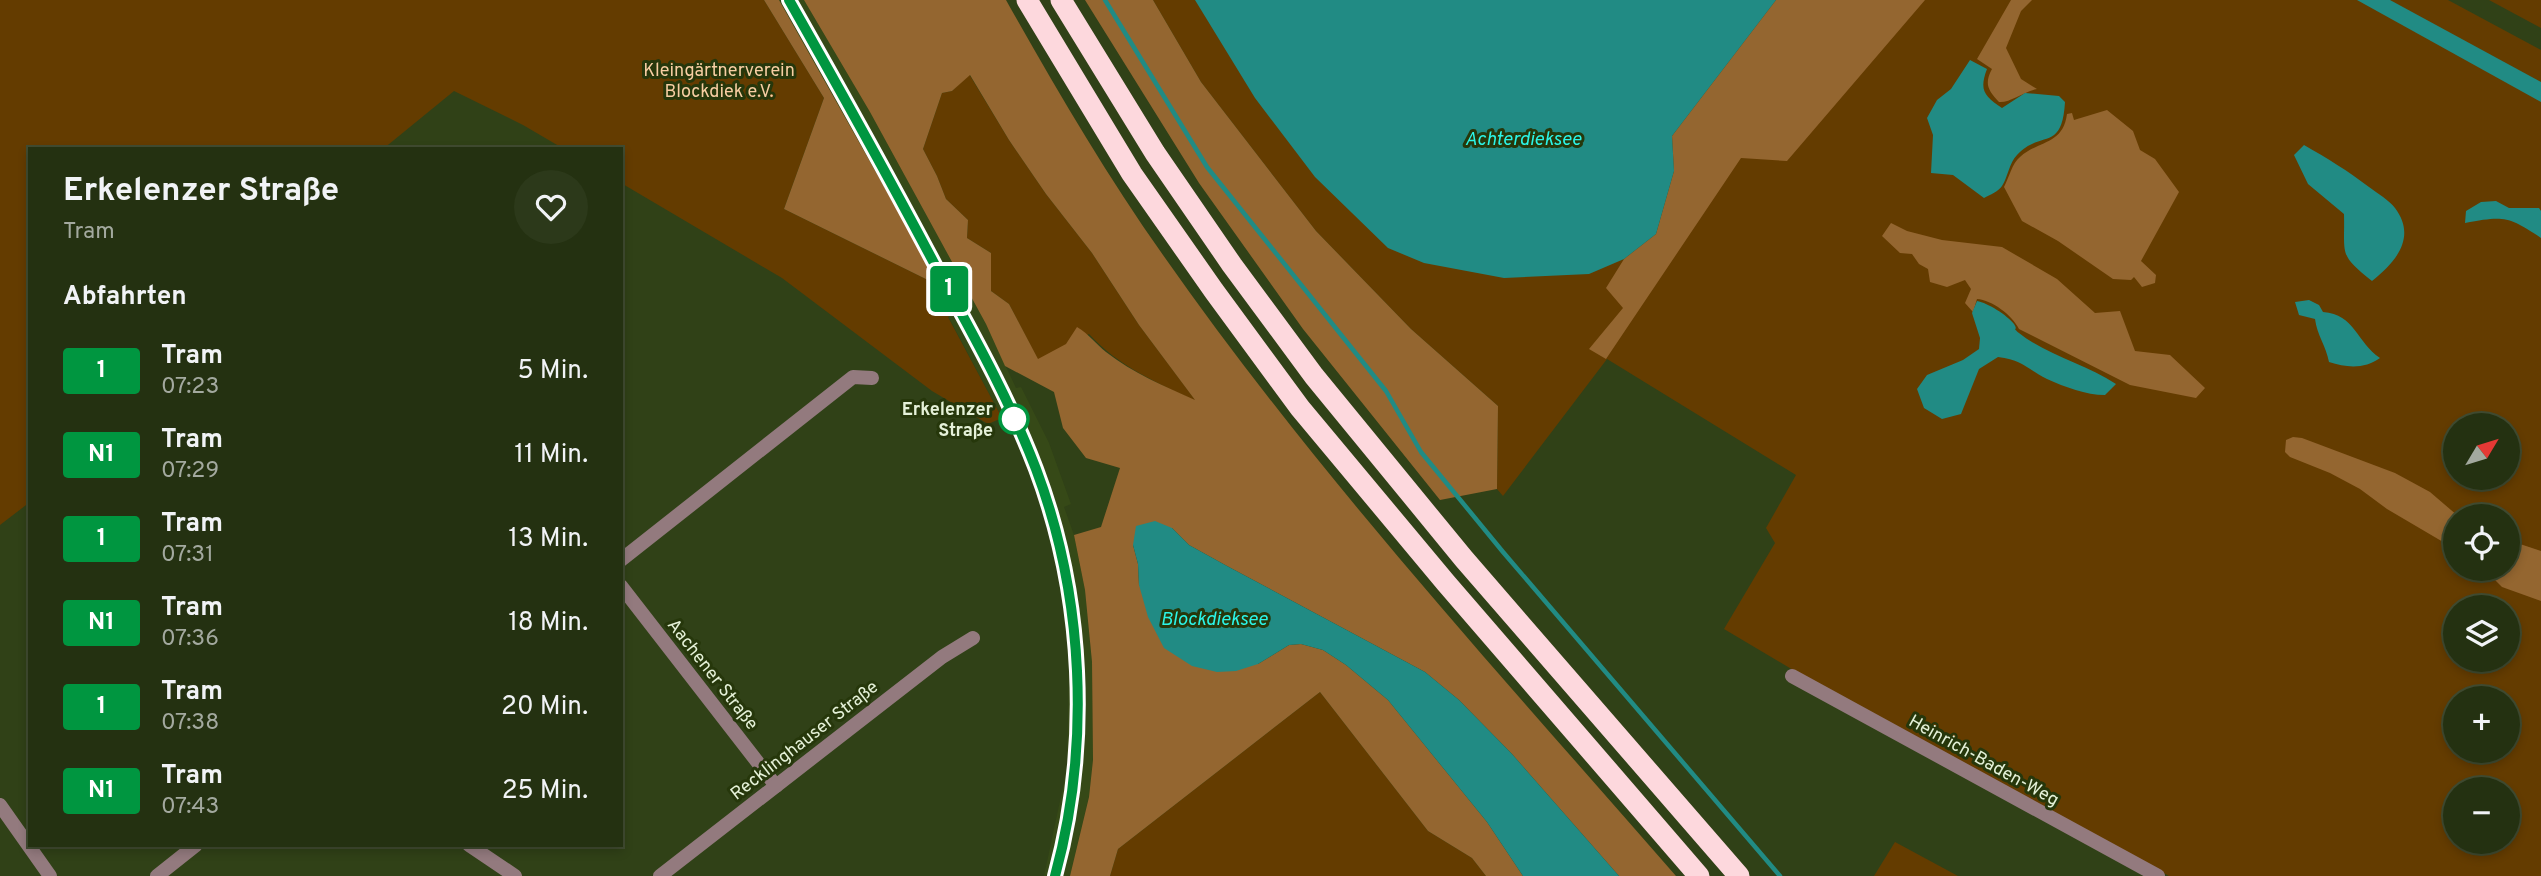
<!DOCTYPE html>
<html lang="de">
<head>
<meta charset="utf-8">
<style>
  :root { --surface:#243111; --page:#2c391a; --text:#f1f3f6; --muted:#a3a99f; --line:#414c31 }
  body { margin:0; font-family:Overpass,sans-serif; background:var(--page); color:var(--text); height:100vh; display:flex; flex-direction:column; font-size:26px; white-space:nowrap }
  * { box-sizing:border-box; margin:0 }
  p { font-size:23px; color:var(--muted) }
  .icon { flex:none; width:38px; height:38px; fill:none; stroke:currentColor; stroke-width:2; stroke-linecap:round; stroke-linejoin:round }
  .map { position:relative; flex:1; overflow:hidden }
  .sheet { position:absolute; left:28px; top:147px; width:595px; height:700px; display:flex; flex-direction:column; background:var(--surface); border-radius:0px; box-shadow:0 4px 10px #0003,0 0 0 2px var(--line) }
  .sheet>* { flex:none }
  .badge { padding:0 14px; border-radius:5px; font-size:24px; line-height:46px }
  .needle { width:46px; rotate:52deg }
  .fabs { position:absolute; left:2443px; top:413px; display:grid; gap:14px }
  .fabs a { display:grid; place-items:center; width:77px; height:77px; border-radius:50%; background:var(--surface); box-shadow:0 4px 10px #0003,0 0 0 2px var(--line); font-size:35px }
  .map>.badge { position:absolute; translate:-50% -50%; box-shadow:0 0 0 4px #fff }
  h2 { padding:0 35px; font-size:26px; line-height:63px }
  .round { display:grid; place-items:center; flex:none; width:74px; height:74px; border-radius:37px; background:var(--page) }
  .overview { display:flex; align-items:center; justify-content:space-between; height:119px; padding:0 35px }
  h1 { font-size:33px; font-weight:700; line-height:52px }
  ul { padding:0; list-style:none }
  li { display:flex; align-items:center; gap:21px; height:84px; padding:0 35px }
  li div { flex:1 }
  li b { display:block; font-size:26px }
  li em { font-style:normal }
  li .badge { min-width:77px; font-weight:700; text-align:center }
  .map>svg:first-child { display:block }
  .built { fill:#364917 }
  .green { fill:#643c00; fill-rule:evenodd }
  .forest { fill:#946630; fill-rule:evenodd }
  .water { fill:#218b84 }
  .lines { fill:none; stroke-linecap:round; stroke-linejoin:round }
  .stream { stroke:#218b84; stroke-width:4.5 }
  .minor { stroke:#937a7e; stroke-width:14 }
  .motorway { stroke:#fdd8dd; stroke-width:21 }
  .tram { stroke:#bcc9ad; stroke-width:2 }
  .line-casing { stroke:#fff; stroke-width:16 }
  .line { stroke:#009640; stroke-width:10 }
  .stop-dot { fill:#fff; stroke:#009640; stroke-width:3.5 }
  .labels { text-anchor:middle; stroke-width:6; stroke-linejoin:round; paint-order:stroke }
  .park-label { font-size:18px; fill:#f8cea3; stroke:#26370b }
  .stop-label { font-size:18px; font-weight:bold; fill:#e5f1d8; stroke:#26370b; text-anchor:end }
  .street-label { font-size:18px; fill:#e5f1d8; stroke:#26370b }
  .water-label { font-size:19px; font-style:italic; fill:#2bf5e8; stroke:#26370b }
</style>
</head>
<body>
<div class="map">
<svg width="2541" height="876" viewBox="0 0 2541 876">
  <rect width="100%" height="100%" fill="#304117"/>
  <path class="built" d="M779,0H804L870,112L986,324L1016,388L1021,387L1049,443L1071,504L1064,507L1074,535L1085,590L1092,662L1093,760L1089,796L1070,876H1044L1067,768L1069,666L1066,623L1057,563L1038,485L1011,417L1002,418L948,316L954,312Z"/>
  <g class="green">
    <path d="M0,0H764L824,98L784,209L940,286L954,313L948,317L1002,418L988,424L932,391L782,278L621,183V149H564L523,125L454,91L383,149H30V502L0,525Z"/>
    <path d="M1153,0H2448L2541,50V876H2169L1862,711L1724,629L1775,543L1766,528L1796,475L1607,359L1503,496L1497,489L1498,406L1411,329L1316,231L1201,82ZM2455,425H2508V478H2455ZM2455,516H2508V569H2455ZM2455,607H2508V660H2455ZM2455,698H2508V751H2455ZM2455,789H2508V842H2455Z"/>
    <path d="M2489,0H2541V28Z"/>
    <path d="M969,74L1009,140L1046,194L1092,253L1139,325L1196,401C1157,383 1118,366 1089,334L1038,360L1009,304L991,291V253L967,238L968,220L946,199L937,176L923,149L942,93L952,91Z"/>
    <path d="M1320,692L1428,831L1472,858L1486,876H1110L1118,849Z"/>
    <path d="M1895,842L1958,876H1874Z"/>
  </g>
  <g class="forest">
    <path d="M764,0H779L940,286L784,209L824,98Z"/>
    <path d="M804,0H1006C1055,87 1105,173 1163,255C1317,475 1500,674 1676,876H1619L1512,754L1459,700L1425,672L1227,566L1189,545L1172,528L1133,545L1138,564L1139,585L1258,664L1289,645L1301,644L1323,650L1346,665L1388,700L1487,822L1523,876H1486L1472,858L1428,831L1320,692L1118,849L1110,876H1070L1089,797L1093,760L1092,662L1085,590L1074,535L1101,527L1120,468L1086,458L1063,428L1054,392L1005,366L986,324L870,112ZM970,75L1009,140L1046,194L1092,253L1139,325L1195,400C1164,386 1133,373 1106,352C1096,344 1089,334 1077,327L1066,344L1038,359L1009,304L991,291V253L967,238L968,220L946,199L937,176L923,149L942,93L952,91Z"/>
    <path d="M1085,0H1153L1201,82L1316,231L1411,329L1498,406L1497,489L1440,500L1303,329L1199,183Z"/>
    <path d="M1776,0H1925L1787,161L1741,158L1606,359L1589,349L1623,308L1606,288L1624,259L1656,234L1674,171L1672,136Z"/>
    <path d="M2011,0H2032L2021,11L2006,48L2021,79L2037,89C2023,92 2010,103 1999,102C1988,90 1984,84 1992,69L1977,59Z"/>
    <path d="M2107,110L2133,131L2140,150L2155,159L2179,192L2141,261L2156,275L2155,283L2142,287L2134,277L2131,280L2113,279L2058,241L2022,221L2004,187C2009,178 2012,163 2020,157C2039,140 2063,145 2067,114L2072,113L2074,120Z"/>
    <path d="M1891,223L1907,231L1942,240L2002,247L2057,279L2095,313L2120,311L2135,351L2170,355L2205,388L2196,398L2130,385L2019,329C2012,315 1992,300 1977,299L1973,312L1965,303L1971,289L1965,280L1947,287L1930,282L1928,269L1919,264L1912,254L1900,253L1882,236Z"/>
    <path d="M2293,437L2302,438L2395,473L2430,492L2458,516H2455V549L2387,509L2360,489L2330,473L2290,457L2285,452L2286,440Z"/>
    <path d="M2508,540L2541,551V601L2502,587L2484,569H2508Z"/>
  </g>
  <g class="water">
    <path d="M1195,0H1776L1672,136L1674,171L1656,234L1624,259L1589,274L1504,278L1424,263L1388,248L1315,177L1255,98Z"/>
    <path d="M2357,0H2390L2541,82V102Z"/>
    <path d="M1970,60L1987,69C1979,90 1984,96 2002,108L2025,93L2059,96L2065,102C2062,153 2041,129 2017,155C2009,163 2008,177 2002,186C1999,191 1990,195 1984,198L1953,175L1931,173L1933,135L1927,118L1937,100L1951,89Z"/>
    <path d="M2304,145C2327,158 2348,171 2369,187C2377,193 2389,200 2395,208C2417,237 2396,262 2372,281C2338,254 2345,255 2344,214L2308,184L2294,155Z"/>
    <path d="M2496,201L2509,208H2539L2541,211V238C2508,216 2504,216 2465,223L2466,211L2481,202Z"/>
    <path d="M2309,300L2319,305L2323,312C2355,314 2357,343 2380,358C2365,369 2347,368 2329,362C2326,346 2317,335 2315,319L2299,315L2295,302Z"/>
    <path d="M1977,301C1988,303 2007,315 2014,324C2019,332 2011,326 2019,333C2048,356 2086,364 2116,384L2105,395C2086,395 2065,387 2047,379C2027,369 2023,360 1998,357L1979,369L1961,414L1942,419L1924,408L1917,389L1927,375L1963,360L1979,349L1980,338L1972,313Z"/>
    <path d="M1155,521L1172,528L1189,545L1227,566L1425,672L1459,700L1512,754L1619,876H1523L1487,822L1388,700L1346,665L1323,650L1301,644L1289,645L1258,664L1236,671L1217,672L1192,666L1164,648L1148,617L1139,585L1138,564L1133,545L1136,526Z"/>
  </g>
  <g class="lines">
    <path class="stream" d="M1105,0L1207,167L1386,391L1421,452L1503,552L1780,876"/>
    <g class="minor">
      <path d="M621,560L853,377L872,378"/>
      <path d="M621,586L776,786"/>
      <path d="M1792,676L2158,876"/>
      <path d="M0,805L50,876"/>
      <path d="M469,845L515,876"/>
      <path d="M157,876L196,845"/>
      <path d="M660,876L942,657L973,638"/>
    </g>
    <g class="motorway">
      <path d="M1027,0L1132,174L1214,291L1300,408L1446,583L1699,876"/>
      <path d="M1061,0L1155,153L1232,265L1314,376L1464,559L1739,876"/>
    </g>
    <path class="tram" d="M789,0C839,87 888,176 935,265C971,332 1009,398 1036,469C1085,595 1091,746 1055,876"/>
  </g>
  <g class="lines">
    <defs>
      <path id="line" d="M789,0C839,88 888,176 935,265C971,331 1009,398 1036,469C1084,596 1091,745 1055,876"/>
    </defs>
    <use href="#line" class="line-casing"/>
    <use href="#line" class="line"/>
  </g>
  <circle class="stop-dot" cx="1014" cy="419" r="14"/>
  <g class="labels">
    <g class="park-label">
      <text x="719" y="76">Kleingärtnerverein<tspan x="719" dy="21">Blockdiek e.V.</tspan></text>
    </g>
    <g class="stop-label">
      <text x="993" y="415">Erkelenzer<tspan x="993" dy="21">Straße</tspan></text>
    </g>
    <g class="street-label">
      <text transform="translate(713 674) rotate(52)" y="6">Aachener Straße</text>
      <text transform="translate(804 740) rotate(-38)" y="6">Recklinghauser Straße</text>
      <text transform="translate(1984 760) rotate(29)" y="6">Heinrich-Baden-Weg</text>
    </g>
    <g class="water-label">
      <text x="1523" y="145">Achterdieksee</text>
      <text x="1214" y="625">Blockdieksee</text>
    </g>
  </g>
</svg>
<div class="fabs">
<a><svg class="needle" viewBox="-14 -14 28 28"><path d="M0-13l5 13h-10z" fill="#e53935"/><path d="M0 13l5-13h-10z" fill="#a3a99f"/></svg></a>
<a><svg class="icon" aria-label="locate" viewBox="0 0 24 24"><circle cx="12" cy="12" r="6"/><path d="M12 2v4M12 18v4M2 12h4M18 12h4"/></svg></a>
<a><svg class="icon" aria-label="layers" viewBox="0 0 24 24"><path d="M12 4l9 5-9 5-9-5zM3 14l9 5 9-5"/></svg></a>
<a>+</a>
<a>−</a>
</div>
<b class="badge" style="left:949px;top:289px;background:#009640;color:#fff">1</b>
<section class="sheet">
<div class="overview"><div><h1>Erkelenzer Straße</h1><p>Tram</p></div><a class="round"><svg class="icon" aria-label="heart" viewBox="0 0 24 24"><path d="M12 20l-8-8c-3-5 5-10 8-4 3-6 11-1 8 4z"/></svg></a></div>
<h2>Abfahrten</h2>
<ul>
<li><span class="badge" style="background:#009640;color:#fff">1</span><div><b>Tram</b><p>07:23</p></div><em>5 Min.</em></li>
<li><span class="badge" style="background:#009640;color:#fff">N1</span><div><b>Tram</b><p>07:29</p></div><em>11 Min.</em></li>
<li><span class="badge" style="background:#009640;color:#fff">1</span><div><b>Tram</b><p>07:31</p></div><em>13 Min.</em></li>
<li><span class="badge" style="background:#009640;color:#fff">N1</span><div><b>Tram</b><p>07:36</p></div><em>18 Min.</em></li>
<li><span class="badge" style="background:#009640;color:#fff">1</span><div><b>Tram</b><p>07:38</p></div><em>20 Min.</em></li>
<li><span class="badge" style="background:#009640;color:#fff">N1</span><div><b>Tram</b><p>07:43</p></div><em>25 Min.</em></li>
</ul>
</section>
</div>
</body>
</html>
